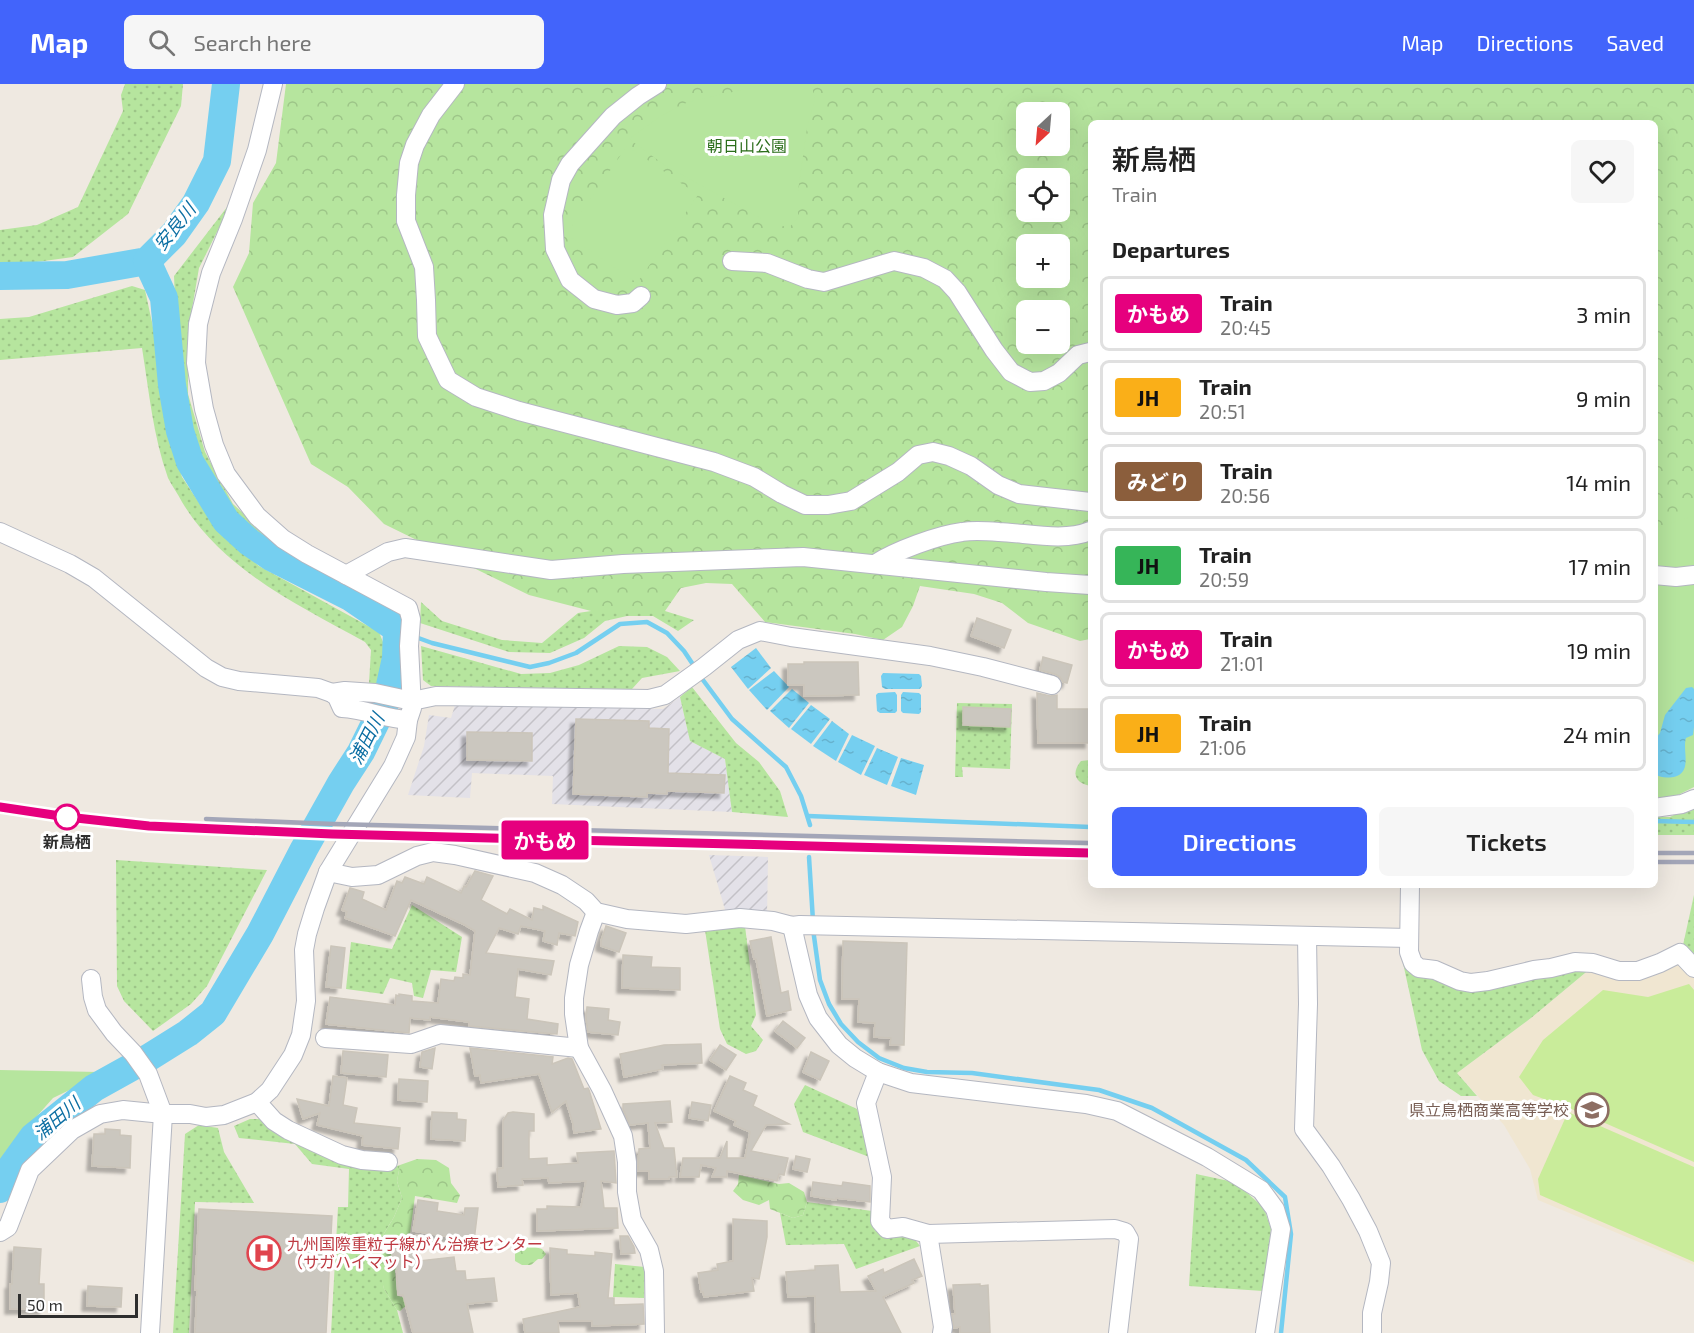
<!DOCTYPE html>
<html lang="en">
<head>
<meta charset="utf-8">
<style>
  :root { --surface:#fff; --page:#f6f6f6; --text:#222; --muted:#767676; --line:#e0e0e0; --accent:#4264fb }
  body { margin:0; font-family:"Exo 2","Noto Sans JP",sans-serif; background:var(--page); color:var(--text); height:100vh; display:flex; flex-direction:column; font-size:22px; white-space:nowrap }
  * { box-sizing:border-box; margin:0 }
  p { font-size:20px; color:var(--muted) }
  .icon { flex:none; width:33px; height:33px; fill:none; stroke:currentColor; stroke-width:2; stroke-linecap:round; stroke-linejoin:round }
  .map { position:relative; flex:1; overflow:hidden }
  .details { position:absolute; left:1088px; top:36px; width:570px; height:768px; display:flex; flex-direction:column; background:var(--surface); border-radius:9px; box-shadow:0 6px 24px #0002 }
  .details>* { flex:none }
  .badge { padding:0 12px; border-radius:4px; font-size:21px; line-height:39px }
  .needle { width:39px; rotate:206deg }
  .fabs { position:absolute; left:1016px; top:18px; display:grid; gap:12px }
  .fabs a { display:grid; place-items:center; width:54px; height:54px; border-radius:9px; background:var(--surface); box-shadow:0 6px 24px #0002; font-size:30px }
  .scale { position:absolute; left:18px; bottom:15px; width:120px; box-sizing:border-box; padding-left:6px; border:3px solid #2e2e2e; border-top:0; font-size:16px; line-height:21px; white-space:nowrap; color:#2e2e2e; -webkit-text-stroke:4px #fff; paint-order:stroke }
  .map>.badge { position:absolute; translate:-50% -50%; box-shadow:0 0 0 3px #fff }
  h2 { padding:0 24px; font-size:22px; line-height:54px }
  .round { display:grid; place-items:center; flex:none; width:63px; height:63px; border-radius:9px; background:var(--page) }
  .head { display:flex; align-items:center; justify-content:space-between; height:102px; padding:0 24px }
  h1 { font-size:28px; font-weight:600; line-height:45px }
  .cta { display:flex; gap:12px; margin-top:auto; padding:12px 24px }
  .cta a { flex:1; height:69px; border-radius:9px; background:var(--accent); color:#fff; font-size:24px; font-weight:600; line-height:69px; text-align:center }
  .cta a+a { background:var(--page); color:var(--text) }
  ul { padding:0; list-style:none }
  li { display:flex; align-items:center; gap:18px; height:75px; margin:0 12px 9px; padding:0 12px; border:3px solid var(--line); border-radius:9px }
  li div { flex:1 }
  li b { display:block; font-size:22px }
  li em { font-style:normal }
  li .badge { min-width:66px; font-weight:700; text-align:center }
  header { display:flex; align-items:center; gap:36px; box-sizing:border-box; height:84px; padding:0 30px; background:var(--accent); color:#fff }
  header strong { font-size:28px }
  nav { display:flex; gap:33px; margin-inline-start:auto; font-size:21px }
  .search { width:420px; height:54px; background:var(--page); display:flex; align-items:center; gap:15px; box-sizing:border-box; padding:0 21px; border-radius:9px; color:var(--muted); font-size:22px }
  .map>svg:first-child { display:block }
  .industrial { fill:url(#industrial-furrows) }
  .education { fill:#f0e6d1 }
  .grass { fill:url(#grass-dots) }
  .forest { fill:url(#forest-crowns); fill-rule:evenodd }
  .park { fill:#b6e59e }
  .pitch { fill:#c9ec9a }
  .water { fill:url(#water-ripples) }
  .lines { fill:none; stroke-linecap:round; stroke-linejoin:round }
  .stream { stroke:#75cff0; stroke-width:4.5 }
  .river { stroke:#75cff0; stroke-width:28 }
  .building { fill:#cbc7bf; stroke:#cbc5ba; stroke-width:1.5; filter:url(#shadow) }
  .minor-casing { stroke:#b4b7c1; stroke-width:20 }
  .minor { stroke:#fff; stroke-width:18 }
  .rail { stroke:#a3a6b8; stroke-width:4.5 }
  .line-casing { stroke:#fff; stroke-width:14 }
  .line { stroke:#e6007e; stroke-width:9 }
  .stop-dot { fill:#fff; stroke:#e6007e; stroke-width:3 }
  .labels { text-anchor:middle; stroke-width:6; stroke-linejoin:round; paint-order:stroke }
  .park-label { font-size:16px; fill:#2c6e1b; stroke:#fff }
  .stop-label { font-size:16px; font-weight:bold; fill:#2e2e2e; stroke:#fff }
  .education-label { font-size:16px; fill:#785e54; stroke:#fff; text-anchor:end }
  .health-label { font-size:16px; fill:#be3a42; stroke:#fff; text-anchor:start }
  .water-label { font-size:18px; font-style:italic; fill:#0d6fa3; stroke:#fff }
</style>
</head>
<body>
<header>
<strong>Map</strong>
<div class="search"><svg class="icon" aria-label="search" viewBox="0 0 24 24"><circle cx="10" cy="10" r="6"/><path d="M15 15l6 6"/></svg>Search here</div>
<nav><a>Map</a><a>Directions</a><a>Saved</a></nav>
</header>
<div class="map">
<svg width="1694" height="1249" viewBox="0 0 1694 1249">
  <defs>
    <pattern id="industrial-furrows" width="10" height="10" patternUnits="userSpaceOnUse" patternTransform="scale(1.5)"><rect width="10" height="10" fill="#e3e1e8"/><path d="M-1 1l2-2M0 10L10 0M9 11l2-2" fill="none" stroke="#c3c1c7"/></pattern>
    <pattern id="grass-dots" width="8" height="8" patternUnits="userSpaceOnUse" patternTransform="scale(1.5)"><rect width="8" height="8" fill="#b6e59e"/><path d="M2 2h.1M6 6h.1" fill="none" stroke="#9dc588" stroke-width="1.8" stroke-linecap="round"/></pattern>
    <pattern id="forest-crowns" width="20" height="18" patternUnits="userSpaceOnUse" patternTransform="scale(1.5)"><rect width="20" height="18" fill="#b6e59e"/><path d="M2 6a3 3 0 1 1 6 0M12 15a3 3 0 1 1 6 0" fill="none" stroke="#9dc588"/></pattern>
    <pattern id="water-ripples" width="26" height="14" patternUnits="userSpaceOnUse" patternTransform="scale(1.5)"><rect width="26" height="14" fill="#75cff0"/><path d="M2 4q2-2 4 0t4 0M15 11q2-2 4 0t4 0" fill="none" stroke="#66b2ce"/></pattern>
    <filter id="shadow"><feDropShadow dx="-5" dy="5" stdDeviation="1.5" flood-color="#0004"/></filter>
  </defs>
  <rect width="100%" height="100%" fill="#efe9e1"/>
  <g class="industrial">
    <path d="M680,613L690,657L725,675L732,728L552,720L553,692L472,689L470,714L408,711L424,662L429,631L451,634L455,621L663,625Z"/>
    <path d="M709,771L768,773L767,832L726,829Z"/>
  </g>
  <path class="education" d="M1678,879L1683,880L1694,893V1181L1538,1116L1530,1085L1504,1041L1457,989L1531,934L1591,884Z"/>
  <g class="grass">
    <path d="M125,0H183L181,22L128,130L73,173L0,183V146L37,141L78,123L123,27L121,11Z"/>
    <path d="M234,114L199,184L188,248V310L205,368L233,420L267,451L322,487L401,531L402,543L374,520L269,466L230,430L193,365L178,278L174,192Z"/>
    <path d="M132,202L145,206L156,257L167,342L182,393L213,440L259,482L379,548L385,563L380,600L369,599L371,566L365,558C298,521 223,486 182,418C178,410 172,402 168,394C153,352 149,307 142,264L0,276V235L29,233Z"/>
    <path d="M421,518L442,537L502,556L542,559L578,529L591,527H665L694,536L678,547L653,532H627L605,537L584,554L550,569L509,568L420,539Z"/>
    <path d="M421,562L521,590L550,589L579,581L619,562L647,563L667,573L680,587L642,594L632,605L431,602L423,596Z"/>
    <path d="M692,603L736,659L759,678L780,707L788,733L732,728L725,675L690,657L680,613Z"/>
    <path d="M957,619L1012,620L1010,685L962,683L963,693H955Z"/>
    <path d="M1090,676V702C1075,699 1071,689 1081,677Z"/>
    <path d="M1694,721V751H1655V733H1670Z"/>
    <path d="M116,776L267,786L207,902L191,920L153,947L124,917L117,902Z"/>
    <path d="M1694,811V875L1683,861Z"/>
    <path d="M412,821L462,853L456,888L431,886L423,914L414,912L412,899L390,894L383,910L346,905L351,858L392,865Z"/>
    <path d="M745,842L756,931L751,942L763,956L756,967L746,970L727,960L720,945L705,846Z"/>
    <path d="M1403,879L1415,887L1468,904L1591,884L1531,934L1457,989L1477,1012H1461L1439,997L1422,966Z"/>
    <path d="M805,1001L857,1025L872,1074L803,1048L794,1020Z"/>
    <path d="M250,1035H262L385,1086L400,1081L397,1097L402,1114L394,1133L380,1156L381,1188L384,1205L397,1226L403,1249H331L338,1123H348L349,1085L312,1080L295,1060L239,1054L234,1042Z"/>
    <path d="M199,1041L218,1044L224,1068L254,1119L195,1118L189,1249H173L185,1050Z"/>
    <path d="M1196,1090L1229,1097L1245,1107L1264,1124L1271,1145L1263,1207L1189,1202Z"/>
    <path d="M807,1118L872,1127L875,1147L909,1148L920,1162L856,1185L844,1160L786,1161L780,1129L793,1134L803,1131Z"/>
    <path d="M615,1180L645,1183L644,1214L613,1213Z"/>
  </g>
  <g class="forest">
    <path d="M286,0H1694V480L1655,483L1654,39H1090V555L1080,557L1028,539L1002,519L974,510L920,502L913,522L902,543L883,556L855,550L765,538L732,500L706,499L681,504L665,527H591L529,511L384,440L348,403L311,380L233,203L249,169L253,119L276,79ZM1026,28H1059V62H1026ZM1026,94H1059V128H1026ZM1026,160H1059V194H1026ZM1026,226H1059V260H1026Z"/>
    <path d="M417,1075L436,1076L449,1084L451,1099L460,1111L457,1119L415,1112L410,1150L389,1154L392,1177H397L398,1185L395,1186L397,1211L401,1213L410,1212L409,1219L400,1227L397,1226L384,1205L375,1168L380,1156L394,1133L402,1114L397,1097L400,1081Z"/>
    <path d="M739,1091L779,1100L789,1099L804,1108L807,1118L803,1131L793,1134L770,1125L769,1116L759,1121L743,1116L733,1107L738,1100Z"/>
    <path d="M525,1160L542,1165L546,1170L542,1175H538L531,1181H522L515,1177V1162Z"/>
  </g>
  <g class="park">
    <path d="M768,0H809L812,3L815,15L807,44L798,107V133L789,144L762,135L666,82L629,55L661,32L688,18Z"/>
    <path d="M627,62L698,111L637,199L566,150Z"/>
    <path d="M1694,432V703L1672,714L1655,713V444Z"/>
    <path d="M0,986L99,988L90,996L53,1014L6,1067L0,1079Z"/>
  </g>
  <g class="pitch">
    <path d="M1689,900L1694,906V1078L1582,1029L1533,1011L1519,993L1543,956L1603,906L1648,913Z"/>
    <path d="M1568,1028L1694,1083V1178L1540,1111L1538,1095Z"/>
  </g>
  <g class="water">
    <path d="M756,564L771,584L748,605L731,583Z"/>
    <path d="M774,587L789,603L767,626L749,606Z"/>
    <path d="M883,589L919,590L921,592L922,602L920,605H885L882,603L881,592Z"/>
    <path d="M1692,603L1694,605V643L1693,651L1686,654C1682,667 1693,688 1674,693C1666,694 1661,694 1655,690V655L1660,649L1665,631L1686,604Z"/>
    <path d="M792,605L809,619L789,644L770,627Z"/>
    <path d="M895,608L897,611V627L895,629H880L877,627L876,611L878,609Z"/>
    <path d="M903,608L919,609L921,611V628L919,630L903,629L901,627V611Z"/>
    <path d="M811,621L830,635L811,660L791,645Z"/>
    <path d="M832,637L849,650L836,677L813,662Z"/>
    <path d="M852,651L875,662L861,691L838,678Z"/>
    <path d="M877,664L898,673L887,701L864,691Z"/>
    <path d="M901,674L924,681L916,711L891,702Z"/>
  </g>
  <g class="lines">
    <g class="stream">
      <path d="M413,552L432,559L530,583L549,579L576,569L620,540L647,538L667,549L684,567L696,585"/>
      <path d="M700,592L732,635L786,683L801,712L810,741"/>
      <path d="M808,732L1090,743"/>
      <path d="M1654,737L1694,738"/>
      <path d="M809,773L813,837"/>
      <path d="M813,845L820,896L829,920L841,940L858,958L879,974L904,984L927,988L972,989L1099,1006L1152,1024L1246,1076L1285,1113L1291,1150L1281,1249"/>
    </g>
    <g class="river">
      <path d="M0,192L67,191L147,177L174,150L196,119L217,77L226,0"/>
      <path d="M0,1105L7,1089L33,1053L94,1004L148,974L188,949L213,929L260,850L304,765L341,699L361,668L387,615L396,574L397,545L350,513L271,473L249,458L226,437L190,378L180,347L172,301L164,214L147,177"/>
    </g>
  </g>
  <g class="building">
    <path d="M977,534L1011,546L1004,564L971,552Z"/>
    <path d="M1043,573L1072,581L1067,599L1063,598L1060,593L1055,590L1040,586Z"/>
    <path d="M804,578H858L859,611L804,612V601H788V580H804Z"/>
    <path d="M1037,609L1050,612L1057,611V625H1090V659H1038Z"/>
    <path d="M963,623L1011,625L1010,643L963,641Z"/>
    <path d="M576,635L649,637V644L669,645L668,689L725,691L724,709L667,707V710L647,709V713L573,710Z"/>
    <path d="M467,648L532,649V677L467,676Z"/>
    <path d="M475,787L493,792L481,816L507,830L510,825L532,836L534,824L543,826V822L578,838L575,852L559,849L557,861L543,857L545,847L521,842L518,850L499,844L486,869L554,877L551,891L518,885L515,913L529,915L527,935L558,940L557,950L469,942V938L430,933V936L410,934L409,949L326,940L330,913L395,921L396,911L399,912V910L412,912V917L438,919L441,895L454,897L455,893L463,894V890L470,891L475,847L465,841L411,816L395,852L345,834L347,828L342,826L350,804L364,808L362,815L386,826L397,797L402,799L405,793L424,800L427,793L461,809L464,802L466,803Z"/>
    <path d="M606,842L626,849L619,868L601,862V857Z"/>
    <path d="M771,853L781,909L788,907L791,926L767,932L756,875H754L750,857Z"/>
    <path d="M843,857L907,859L904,961H890L891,954L874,953L875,939L858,938L859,915H842Z"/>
    <path d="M331,862L345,864L341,904L326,903Z"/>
    <path d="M623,871L652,873L651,883L680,884V906L622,904Z"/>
    <path d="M587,923L609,925L608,936L620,938L618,951L588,948L586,934Z"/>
    <path d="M783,937L805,954L797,964L775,947Z"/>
    <path d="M701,960L702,979L662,981L663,985L624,993L620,970L664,961Z"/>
    <path d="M720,961L736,971L726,986L710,976Z"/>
    <path d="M435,964L432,985L420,983L422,968Z"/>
    <path d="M470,964L553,973L552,980L568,974L572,975L584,1005L588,1004L589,1006L601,1045L574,1049L573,1040L566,1017L552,1028L539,990L481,999L480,991L475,992Z"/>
    <path d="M343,967L388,971L386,993L341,989Z"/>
    <path d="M811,968L829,977L820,996L803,988Z"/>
    <path d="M333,992L347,994L343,1021L357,1024L354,1039L400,1044L398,1065L362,1061L363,1052L317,1041L320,1029L303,1035L297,1015L329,1022Z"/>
    <path d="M730,992L746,999L743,1006L757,1012L753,1022L789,1040L766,1041L751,1067L788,1074L784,1091L779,1090L777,1097L727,1087V1093H712L716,1084L701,1081L699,1093H680L683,1074H720L727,1057V1074H745L750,1048L734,1041L736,1037L714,1027Z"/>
    <path d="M399,995L428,997L427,1018L398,1016Z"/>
    <path d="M670,1017L672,1038L655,1039L664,1064H674L677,1093H669V1095H649V1087H638L639,1065L650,1064L648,1039L630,1041L623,1025V1020Z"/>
    <path d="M692,1018L711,1021L708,1037L689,1034Z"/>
    <path d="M432,1028L457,1029V1035L466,1036L465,1057L431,1055Z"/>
    <path d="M513,1028L534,1030V1047H529V1075L547,1074V1081L578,1079L577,1069L614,1067L616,1099L601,1097L604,1124H617L618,1144L537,1147V1125H547V1122L581,1123L586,1097L549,1099L548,1094L522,1095L523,1101L498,1103L497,1085L503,1084V1037L508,1029Z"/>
    <path d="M105,1045L120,1046V1051L131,1052L130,1084L92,1082L94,1050H105Z"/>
    <path d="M796,1072L810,1075L807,1088L793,1085Z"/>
    <path d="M813,1098L842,1102L843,1098L870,1102V1118L836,1114V1116L811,1112Z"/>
    <path d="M418,1116L438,1119L437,1127L464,1131L465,1124H478L474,1157L413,1147Z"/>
    <path d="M199,1125L332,1132L326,1249H195L197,1206H195Z"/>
    <path d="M733,1135L767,1137V1153L759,1195L752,1194L754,1207L704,1213L703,1208H701L698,1189L718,1186L717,1180L733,1177Z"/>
    <path d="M420,1151L419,1177L454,1173L456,1187H465L466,1196L494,1194L497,1217L467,1220L473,1249H413L403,1211H398L396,1176H393L390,1155Z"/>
    <path d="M620,1152H628L634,1163L635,1169L621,1170Z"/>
    <path d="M14,1163L41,1165L39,1200H44V1225H10V1200H12Z"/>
    <path d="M550,1164L567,1166V1170L595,1172V1168L612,1170L608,1214H614V1221L643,1220L644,1240L592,1242V1237H558L559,1249H525L523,1235L580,1223L578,1209L551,1211Z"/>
    <path d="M914,1175L922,1192L912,1196L914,1199L883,1213L901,1249H816L815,1212L788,1213L786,1188L815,1186V1182L838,1181L840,1208L876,1207L868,1192L883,1185L884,1189Z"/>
    <path d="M980,1200V1202L988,1201L990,1249H960V1243L954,1244L952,1230H955L953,1201Z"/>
    <path d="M88,1202L122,1204L121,1223L87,1222Z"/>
  </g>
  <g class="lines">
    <defs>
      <g id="minor">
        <path d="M273,0L257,66L233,135L211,189L198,240L196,279L204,325L214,361L226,390L257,432L283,455L307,470L408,524L411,535L409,562L412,624L408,636L406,653L393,682L328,788L352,793L378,791L417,772L433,768L455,771L535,789L562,801L586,817L596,828L627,835L686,840L740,834L773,837L792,842L800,841L1409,854"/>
        <path d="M455,0L431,31L415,61L409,79L406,111V137L424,183L426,216L427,252L448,296L476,313L519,327L714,378L754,393L782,410L805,421H828L851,417L898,388L918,371L933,368L949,372L971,382L998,401L1019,410L1090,418"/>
        <path d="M732,177L767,179L808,195L824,198L894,177L924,184L945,195L957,208L994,266L1011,288L1030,298L1044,297L1059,289L1078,271L1090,268"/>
        <path d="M641,212L633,219L617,221L594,215L570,196L555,165L553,131L561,96L570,80L613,32L638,12L657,0"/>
        <path d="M0,448L70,480L94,494L206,584L222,593L239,597L318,604L332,609"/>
        <path d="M875,480C895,467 938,451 962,448C973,446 987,447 999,448C1027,449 1064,458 1090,447"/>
        <path d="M346,491L388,468L405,464L551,486L623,480L803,473L1046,498L1090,501"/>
        <path d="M1654,491L1676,493L1694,491"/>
        <path d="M408,636C386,635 365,625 342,624L337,613L332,609L345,607L375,609L412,617L436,612L649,615L665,611L704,583L738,556L760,547L791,553L930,572L983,583L1052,601"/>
        <path d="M1654,724L1682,720L1694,715"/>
        <path d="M1410,801L1409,868L1413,879L1419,884L1435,886L1460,897L1471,899L1488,897L1534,886L1551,884L1575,878L1593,879L1619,887H1638L1660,879L1680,869L1694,884"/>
        <path d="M596,828L589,847L579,881L574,914V930L579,964L602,1006L623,1052L627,1078V1108L632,1136L649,1166L654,1187L655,1249"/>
        <path d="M792,842L808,911L818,934L839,961L855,974L878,988L911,999L1086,1020L1117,1027L1207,1073L1261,1106L1275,1125L1281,1145L1265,1249"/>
        <path d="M1307,852L1308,920L1304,1045L1331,1082L1351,1115L1368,1147L1381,1179L1379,1198L1372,1229V1249"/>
        <path d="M91,895L93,913L97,926L114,949L133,969L148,990L163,1030L150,1249"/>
        <path d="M325,954L411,960L440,950L579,964"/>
        <path d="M878,988L866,1019L882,1093L880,1137L887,1145L903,1143L928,1150L1115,1145L1125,1148L1129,1155L1118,1249"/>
        <path d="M257,1018L274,1037L288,1046L342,1071L362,1076L388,1078"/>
        <path d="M0,1148L8,1143L30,1086L72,1046L100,1030L123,1026L163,1030H190L206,1033L224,1031L257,1018L270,1006L293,971L301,951L306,917L304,866L307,850L315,824L328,788"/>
        <path d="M928,1150L943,1243L942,1249"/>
      </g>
    </defs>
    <use href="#minor" class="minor-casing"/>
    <use href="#minor" class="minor"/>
    <g class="rail">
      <path d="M0,723L67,733L149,742L332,750L1090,769"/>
      <path d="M206,735L334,740L1090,759"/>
      <path d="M1654,769H1694"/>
      <path d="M1654,778H1694"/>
    </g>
  </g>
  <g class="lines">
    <defs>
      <path id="line" d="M0,723L67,733L149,742L332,750L1090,769"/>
    </defs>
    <use href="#line" class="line-casing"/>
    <use href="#line" class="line"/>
  </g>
  <defs>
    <symbol id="school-ring" viewBox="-11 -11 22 22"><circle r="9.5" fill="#fff" stroke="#8d6e63" stroke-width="1.5"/><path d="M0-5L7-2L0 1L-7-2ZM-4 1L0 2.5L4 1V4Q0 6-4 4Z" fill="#8d6e63"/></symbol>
    <symbol id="hospital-ring" viewBox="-11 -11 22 22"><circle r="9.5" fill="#fff" stroke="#e0444e" stroke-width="1.5"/><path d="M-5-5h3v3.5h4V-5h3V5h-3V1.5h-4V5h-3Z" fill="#e0444e"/></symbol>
  </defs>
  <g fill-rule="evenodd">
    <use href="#school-ring" x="1573" y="1007" width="38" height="38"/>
    <use href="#hospital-ring" x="245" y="1150" width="38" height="38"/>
  </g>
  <circle class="stop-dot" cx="67" cy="733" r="12"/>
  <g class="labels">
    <g class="park-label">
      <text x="747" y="68">朝日山公園</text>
    </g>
    <g class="stop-label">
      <text x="67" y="764">新鳥栖</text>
    </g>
    <g class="education-label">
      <text x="1569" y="1032">県立鳥栖商業高等学校</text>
    </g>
    <g class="health-label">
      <text x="287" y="1166">九州国際重粒子線がん治療センター<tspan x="287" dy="18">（サガハイマット）</tspan></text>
    </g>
    <g class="water-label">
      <text transform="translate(175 143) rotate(-51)" y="6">安良川</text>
      <text transform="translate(367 655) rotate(-63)" y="6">浦田川</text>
      <text transform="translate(57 1035) rotate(-40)" y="6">浦田川</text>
    </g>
  </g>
</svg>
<div class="fabs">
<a><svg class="needle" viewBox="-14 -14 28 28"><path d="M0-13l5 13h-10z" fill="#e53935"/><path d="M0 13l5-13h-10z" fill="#767676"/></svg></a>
<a><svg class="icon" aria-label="locate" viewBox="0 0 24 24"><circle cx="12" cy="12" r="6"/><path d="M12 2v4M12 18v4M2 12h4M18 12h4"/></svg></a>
<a>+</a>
<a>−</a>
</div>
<div class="scale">50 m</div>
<b class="badge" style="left:545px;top:756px;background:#e6007e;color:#fff">かもめ</b>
<section class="details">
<div class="head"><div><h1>新鳥栖</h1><p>Train</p></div><a class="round"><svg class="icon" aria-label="heart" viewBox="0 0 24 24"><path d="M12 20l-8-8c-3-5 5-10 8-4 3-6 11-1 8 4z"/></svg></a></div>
<h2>Departures</h2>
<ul>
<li><span class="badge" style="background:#e6007e;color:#fff">かもめ</span><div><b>Train</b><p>20:45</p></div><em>3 min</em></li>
<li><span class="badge" style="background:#faaf18;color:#111">JH</span><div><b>Train</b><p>20:51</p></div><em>9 min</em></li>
<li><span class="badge" style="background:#8b5e3c;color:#fff">みどり</span><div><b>Train</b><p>20:56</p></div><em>14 min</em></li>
<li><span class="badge" style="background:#36b558;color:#111">JH</span><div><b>Train</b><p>20:59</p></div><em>17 min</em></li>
<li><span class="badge" style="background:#e6007e;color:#fff">かもめ</span><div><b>Train</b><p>21:01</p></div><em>19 min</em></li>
<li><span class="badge" style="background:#faaf18;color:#111">JH</span><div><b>Train</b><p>21:06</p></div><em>24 min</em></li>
</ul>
<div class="cta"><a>Directions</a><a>Tickets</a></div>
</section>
</div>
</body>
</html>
